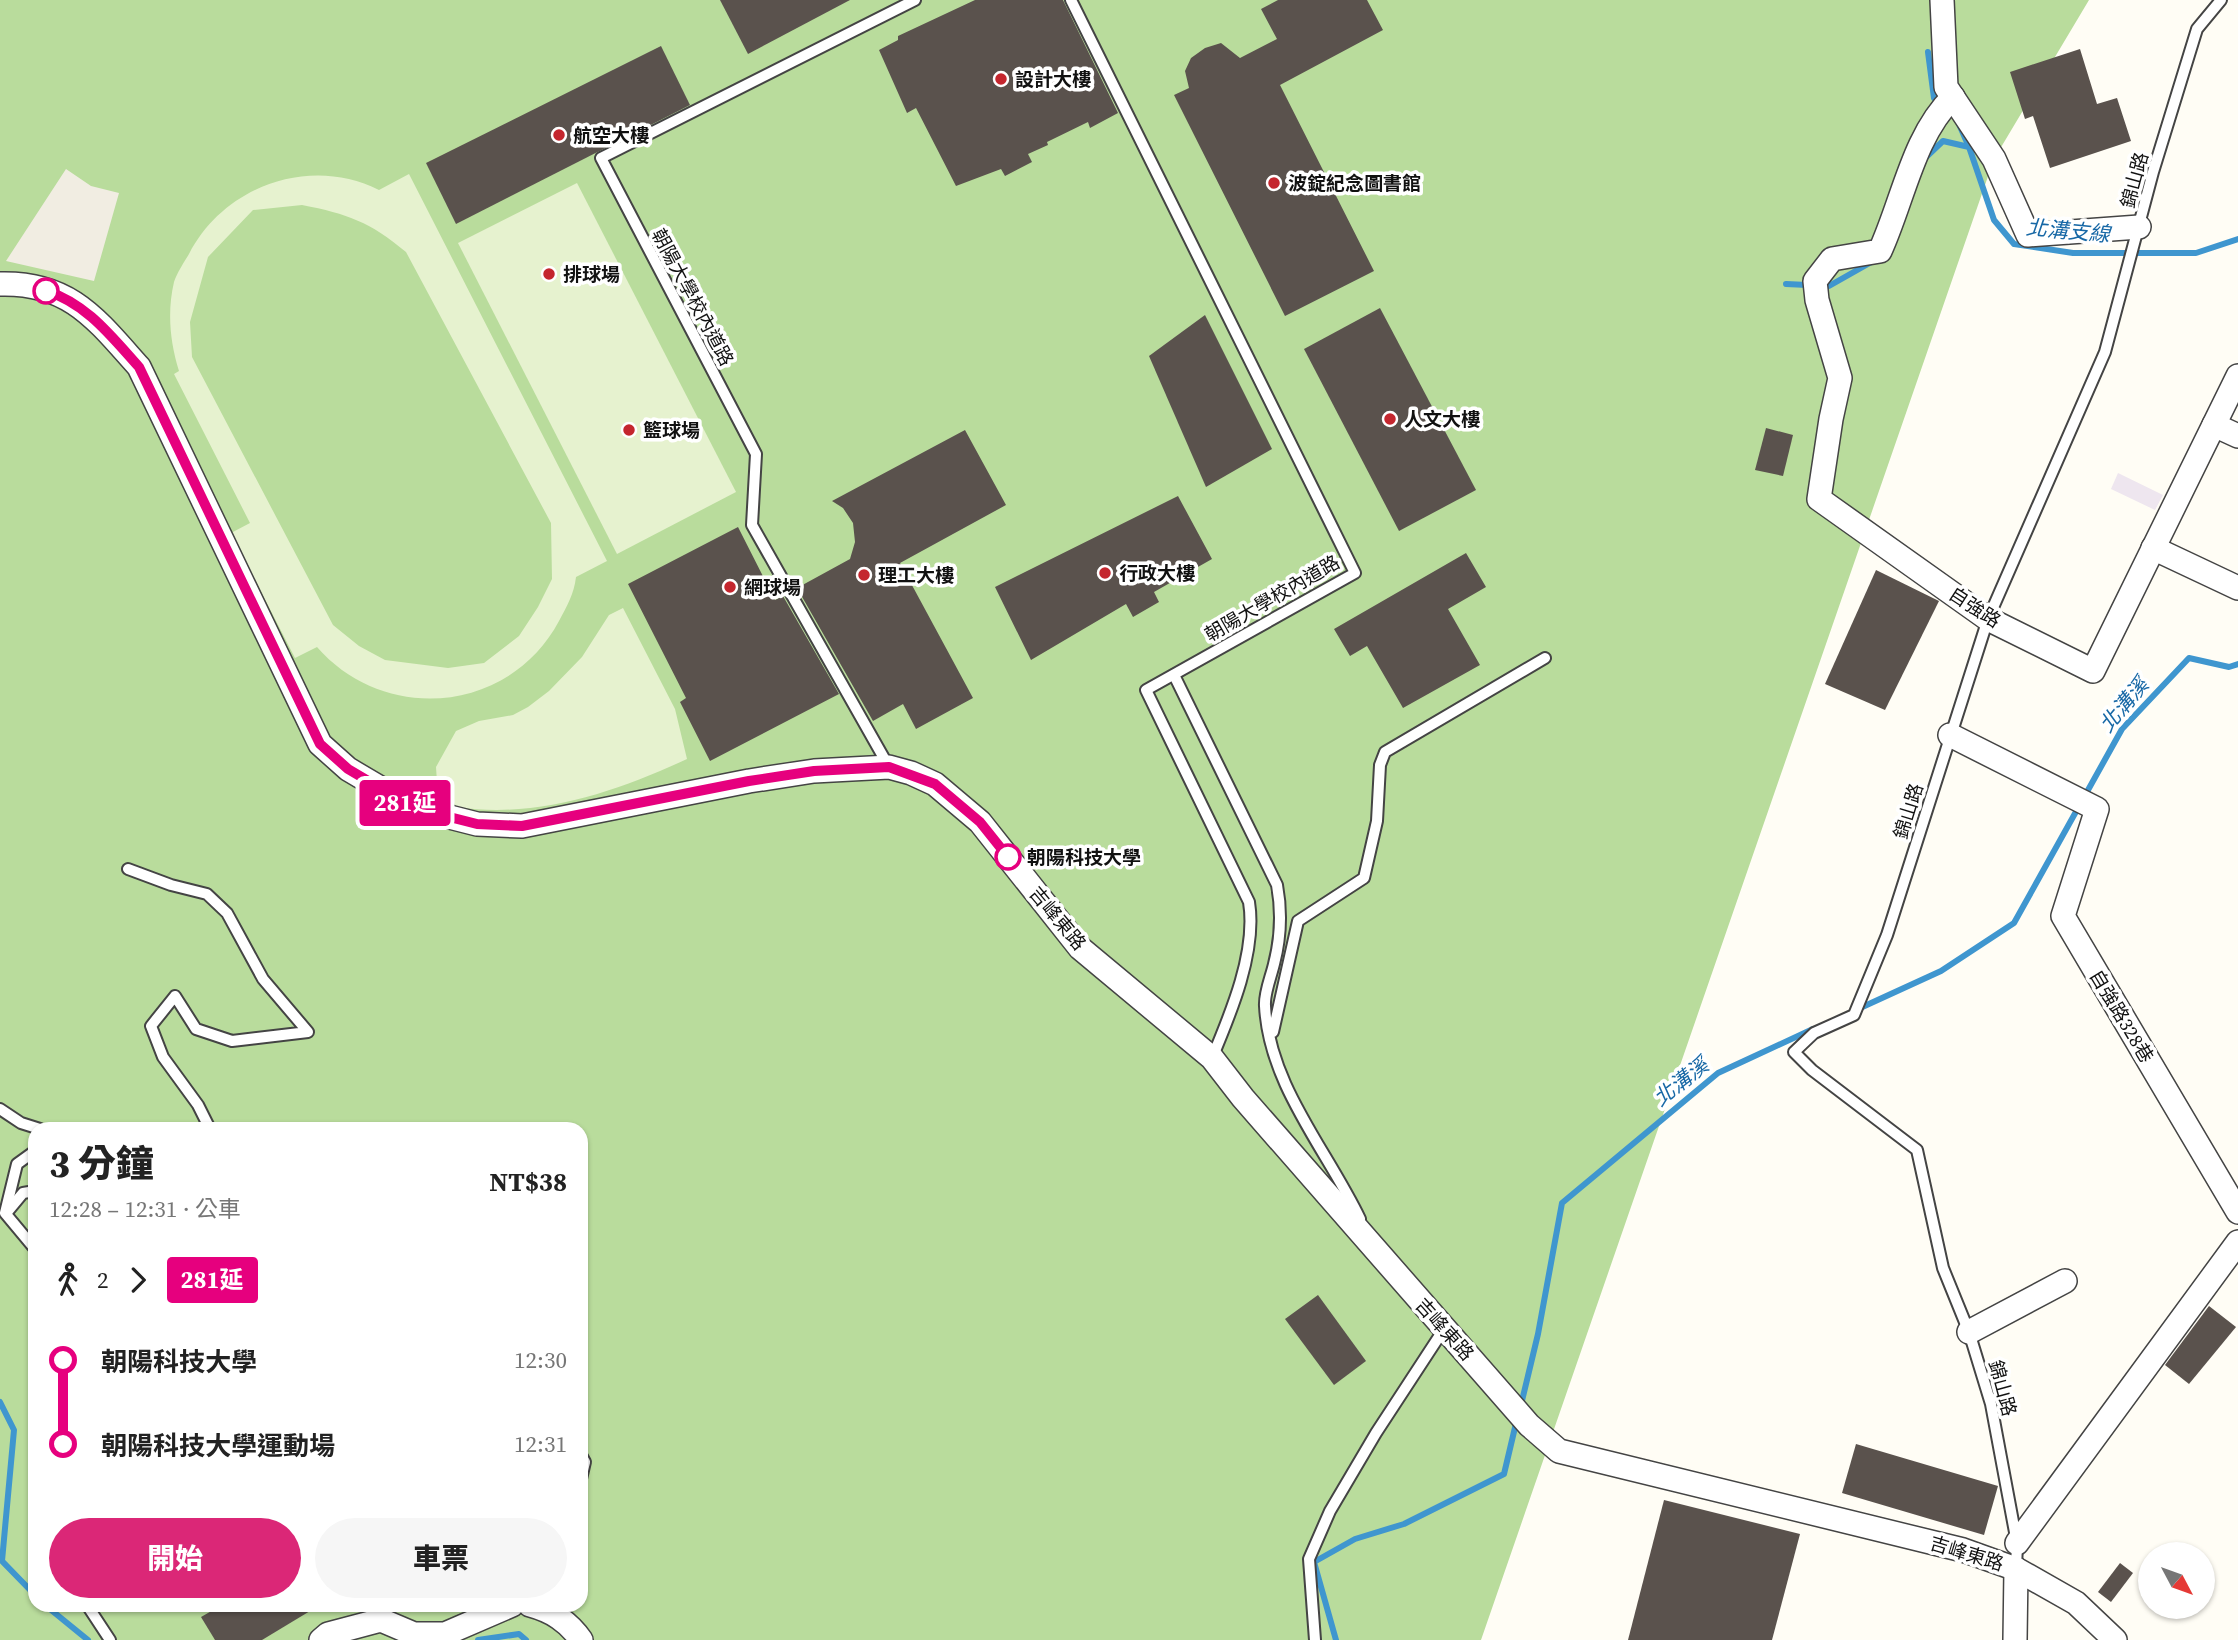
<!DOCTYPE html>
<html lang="zh-TW">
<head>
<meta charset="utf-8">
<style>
  :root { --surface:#fff; --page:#f6f6f6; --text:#222; --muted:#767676; --accent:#db2777 }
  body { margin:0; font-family:"Source Serif 4","Noto Sans TC",serif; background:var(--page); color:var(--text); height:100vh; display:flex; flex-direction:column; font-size:26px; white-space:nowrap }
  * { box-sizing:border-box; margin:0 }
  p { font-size:23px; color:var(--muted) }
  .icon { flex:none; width:38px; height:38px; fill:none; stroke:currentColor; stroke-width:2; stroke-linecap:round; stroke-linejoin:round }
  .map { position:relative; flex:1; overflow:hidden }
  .drawer { position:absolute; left:28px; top:1122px; width:560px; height:490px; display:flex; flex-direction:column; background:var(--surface); border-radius:21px; box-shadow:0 2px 5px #0004 }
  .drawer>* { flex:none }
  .badge { padding:0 14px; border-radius:5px; font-size:24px; line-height:46px }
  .needle { width:46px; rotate:131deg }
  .buttons { position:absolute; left:2138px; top:1542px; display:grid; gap:14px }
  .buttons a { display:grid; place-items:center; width:77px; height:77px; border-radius:50%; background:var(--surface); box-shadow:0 2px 5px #0004; font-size:35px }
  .map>.badge { position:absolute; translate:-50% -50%; box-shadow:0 0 0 4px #fff }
  .legs { display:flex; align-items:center; gap:10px; height:77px; padding:0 21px; font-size:23px }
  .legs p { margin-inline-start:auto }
  .summary { display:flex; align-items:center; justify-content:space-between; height:119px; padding:0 21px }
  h1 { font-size:38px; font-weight:800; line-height:52px }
  .button { display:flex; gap:14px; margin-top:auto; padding:14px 21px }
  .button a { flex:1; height:80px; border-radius:42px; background:var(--accent); color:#fff; font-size:28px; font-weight:800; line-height:80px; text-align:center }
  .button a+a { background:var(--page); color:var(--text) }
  ul { padding:0 21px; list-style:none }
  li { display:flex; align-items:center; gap:24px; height:84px; font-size:26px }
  li i { display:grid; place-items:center; width:10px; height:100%; margin:0 9px; background:currentColor }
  li i::after { content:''; width:18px; height:18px; margin:-9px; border:5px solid; border-radius:50%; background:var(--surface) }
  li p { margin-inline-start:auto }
  li:first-child i { background:linear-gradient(#0000 50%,currentColor 0) }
  li:last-child i { background:linear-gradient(currentColor 50%,#0000 0) }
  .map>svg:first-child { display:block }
  .industrial { fill:#eee6ef }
  .forest { fill:#b9dc9c; fill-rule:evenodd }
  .pitch { fill:#e6f2cf; fill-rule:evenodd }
  .plaza { fill:#f1ede2 }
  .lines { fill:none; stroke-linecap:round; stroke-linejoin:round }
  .stream { stroke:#3f96cf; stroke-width:6 }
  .building { fill:#5a524d }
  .service-casing { stroke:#444; stroke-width:14 }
  .minor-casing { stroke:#444; stroke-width:26 }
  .service { stroke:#fff; stroke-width:10 }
  .minor { stroke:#fff; stroke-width:23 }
  .line-1-casing { stroke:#fff; stroke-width:16 }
  .line-1 { stroke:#e6007e; stroke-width:10 }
  .poi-dot { fill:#c4262e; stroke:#fff; stroke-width:2.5 }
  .stop-1-dot { fill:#fff; stroke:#e6007e; stroke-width:3.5 }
  .labels { text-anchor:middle; stroke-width:7; stroke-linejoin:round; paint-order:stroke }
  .poi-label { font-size:19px; font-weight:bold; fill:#111; stroke:#fff; text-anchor:start }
  .street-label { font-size:19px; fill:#111; stroke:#fff }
  .stop-label { font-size:19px; font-weight:bold; fill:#111; stroke:#fff; text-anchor:start }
  .water-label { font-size:21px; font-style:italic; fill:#1768a6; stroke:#fff }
</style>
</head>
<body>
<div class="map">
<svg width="2238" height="1640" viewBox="0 0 2238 1640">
  <rect width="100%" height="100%" fill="#fffdf5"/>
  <path class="industrial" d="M2118,473L2163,495L2155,510L2111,489Z"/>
  <path class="forest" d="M0,0H2089L1994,159L1481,1640H0ZM35,1129H581V1605H35Z"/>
  <g class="pitch">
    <path d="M409,174L607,561L576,577C574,594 567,606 559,621C510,713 385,725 317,647L295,658L231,533L250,523L174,374L179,371C170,342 167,312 174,282C177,273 184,262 189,254C224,186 310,155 379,190ZM302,205C348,214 370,222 406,252L551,523L552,579L538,607L519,636L484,663L448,668L385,660L359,646L333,625L192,357L190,322L208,257L253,210Z"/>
    <path d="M577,183L736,492L617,554L458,243Z"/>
    <path d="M623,608L675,709L687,759C616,792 537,819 457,807L437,782L436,767L456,731L479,721L513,715L528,707L549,691L582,657L609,615Z"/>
  </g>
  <path class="plaza" d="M66,169L91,186L119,193L94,281L6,261Z"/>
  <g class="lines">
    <g class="stream">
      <path d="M1928,52L1934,98L1939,104"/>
      <path d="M1959,124L1969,147"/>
      <path d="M1923,160L1943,141L1969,147L1994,220L2014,244L2073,253H2196L2238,239"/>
      <path d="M1786,284L1829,286L1875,260"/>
      <path d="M1858,1009L1941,971L2014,923L2122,729L2189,658L2229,667L2238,664"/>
      <path d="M0,1402L14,1430L2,1561L35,1595"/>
      <path d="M1521,1405L1538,1334L1562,1203L1718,1073L1813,1029"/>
      <path d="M45,1605L88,1640"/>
      <path d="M478,1640L519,1634L526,1640"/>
      <path d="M1336,1640L1314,1562L1355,1539L1404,1524L1504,1474L1517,1419"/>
    </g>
  </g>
  <g class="building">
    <path d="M720,0H850L748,54Z"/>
    <path d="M975,0H1063L1118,113L1090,128L1088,122L1047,142L1048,145L1028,154L1032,162L1005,176L1001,169L956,186L916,108L907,113L879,50L898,40V36Z"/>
    <path d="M1278,0H1367L1383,30L1280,85L1374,271L1285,316L1174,95L1189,88L1185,71L1191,58L1205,48L1221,43L1240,58L1277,39L1261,9Z"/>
    <path d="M661,46L690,105L456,224L426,163Z"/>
    <path d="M2080,49L2097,104L2117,98L2131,141L2050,168L2033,116L2025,119L2010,72Z"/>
    <path d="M1380,308L1476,490L1399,531L1304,349Z"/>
    <path d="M1205,315L1272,449L1206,487L1149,356Z"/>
    <path d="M1766,428L1793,435L1783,476L1755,470Z"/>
    <path d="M965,430L1006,505L900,563L973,698L916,729L903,704L873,721L797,588L850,559L855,542L853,523L843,508L832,501Z"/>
    <path d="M1178,496L1212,559L1154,592L1159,602L1133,617L1126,604L1031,660L995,587Z"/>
    <path d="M738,527L775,600L783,596L839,694L710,761L680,702L686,698L628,584Z"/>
    <path d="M1466,553L1486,587L1448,609L1480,665L1403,708L1367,646L1350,656L1334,629Z"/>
    <path d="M1876,570L1939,601L1885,710L1825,684Z"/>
    <path d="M1318,1295L1366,1361L1334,1385L1285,1319Z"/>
    <path d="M2209,1306L2236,1327L2189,1384L2165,1365Z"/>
    <path d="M1856,1444L1998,1486L1984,1535L1842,1493Z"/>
    <path d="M1664,1500L1800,1534L1772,1640H1628Z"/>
    <path d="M2120,1563L2133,1573L2111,1602L2098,1592Z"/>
    <path d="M222,1605H320L262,1640H215L201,1617Z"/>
  </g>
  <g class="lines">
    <defs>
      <g id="service">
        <path d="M1071,0L1355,573L1146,690L1249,902C1257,951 1231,1013 1212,1058"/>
        <path d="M1174,675L1277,885C1282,912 1281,937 1274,964C1271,977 1264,993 1265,1006C1269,1085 1327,1150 1360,1219"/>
        <path d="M889,767L752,525L756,454L601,158L915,0"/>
        <path d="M128,869L171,885L207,894L227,913L263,979L308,1032L232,1041L196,1029L175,996L151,1026L163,1057L198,1105L208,1125L206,1129"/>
        <path d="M1273,1032L1298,921L1364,878L1377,821L1380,765L1385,752L1545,658"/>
        <path d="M0,1109L21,1123L40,1129"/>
        <path d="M35,1151L17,1164L5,1213L35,1249"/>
        <path d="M8,1211L23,1193L35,1191"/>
        <path d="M581,1455L585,1462L581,1479"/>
        <path d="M2016,1569L2017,1543L1991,1404L1969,1332L1943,1268L1917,1150L1812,1070L1794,1052L1814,1033L1854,1015L1887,935L1988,619L2105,352L2153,172L2197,29L2221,0"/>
        <path d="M87,1605L110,1640"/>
        <path d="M1315,1640L1309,1559L1330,1511L1376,1433L1444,1329"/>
      </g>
      <g id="minor">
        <path d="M1942,0L1946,87L1994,159L2028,235L2139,227"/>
        <path d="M1953,97C1913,136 1903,201 1880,251L1832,259L1815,281L1817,300L1840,378L1831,419L1819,499L1988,619L2093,671L2238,376"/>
        <path d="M0,284C70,282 96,319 139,367L320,744L348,769L414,808L477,824L522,826L749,781L814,771L889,767L911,773L935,784L980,822L1080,948L1212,1058L1243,1098L1529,1425L1559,1451L1963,1550L2016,1569L2076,1603L2115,1640"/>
        <path d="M2214,425L2238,436"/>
        <path d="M2153,548L2238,588"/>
        <path d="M1950,735L2097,809L2063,916L2238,1212"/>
        <path d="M1969,1332L2065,1281"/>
        <path d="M2017,1543L2238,1242"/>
        <path d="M530,1605C552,1611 568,1621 581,1640"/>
        <path d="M321,1640L328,1634L381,1620L414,1634H445L512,1605"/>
        <path d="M2015,1640L2016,1569"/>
      </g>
    </defs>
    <use href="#service" class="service-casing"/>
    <use href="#minor" class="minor-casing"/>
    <use href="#service" class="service"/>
    <use href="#minor" class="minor"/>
  </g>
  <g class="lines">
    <defs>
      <path id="line-1" d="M46,291C86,303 111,336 139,367L320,744L348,769L414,808L477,824L522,826L749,781L814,771L889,767L935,784L980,822L1008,857"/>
    </defs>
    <use href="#line-1" class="line-1-casing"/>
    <use href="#line-1" class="line-1"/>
  </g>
  <g class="poi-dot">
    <circle cx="1001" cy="79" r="7"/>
    <circle cx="559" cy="135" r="7"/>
    <circle cx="1274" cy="183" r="7"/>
    <circle cx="549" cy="274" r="7"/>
    <circle cx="1390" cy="419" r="7"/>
    <circle cx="629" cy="430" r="7"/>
    <circle cx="1105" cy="573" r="7"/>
    <circle cx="864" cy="575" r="7"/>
    <circle cx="730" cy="587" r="7"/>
  </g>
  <g class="stop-1-dot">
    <circle cx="46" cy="291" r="12"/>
    <circle cx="1008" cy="857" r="12"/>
  </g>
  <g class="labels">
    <g class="poi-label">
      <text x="1015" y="86">設計大樓</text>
      <text x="573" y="142">航空大樓</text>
      <text x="1288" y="190">波錠紀念圖書館</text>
      <text x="563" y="281">排球場</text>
      <text x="1404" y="426">人文大樓</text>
      <text x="643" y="437">籃球場</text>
      <text x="1119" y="580">行政大樓</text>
      <text x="878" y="582">理工大樓</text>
      <text x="744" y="594">網球場</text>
    </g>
    <g class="street-label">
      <text transform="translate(2134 180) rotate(-75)" y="7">錦山路</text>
      <text transform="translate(693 297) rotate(62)" y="7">朝陽大學校內道路</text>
      <text transform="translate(1272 598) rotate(-30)" y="7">朝陽大學校內道路</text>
      <text transform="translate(1975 607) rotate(33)" y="7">自強路</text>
      <text transform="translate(1908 811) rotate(-73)" y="7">錦山路</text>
      <text transform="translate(1058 918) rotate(50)" y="7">吉峰東路</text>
      <text transform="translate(2122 1016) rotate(59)" y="7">自強路328巷</text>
      <text transform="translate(1445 1329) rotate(48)" y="7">吉峰東路</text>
      <text transform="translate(2003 1388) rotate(75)" y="7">錦山路</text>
      <text transform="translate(1967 1553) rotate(17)" y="7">吉峰東路</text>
    </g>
    <g class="stop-label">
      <text x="1027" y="864">朝陽科技大學</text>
    </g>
    <g class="water-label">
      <text transform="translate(2068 231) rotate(5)" y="7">北溝支線</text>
      <text transform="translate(2124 705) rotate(-50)" y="7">北溝溪</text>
      <text transform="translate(1681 1082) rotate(-38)" y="7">北溝溪</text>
    </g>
  </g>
</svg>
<div class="buttons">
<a><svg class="needle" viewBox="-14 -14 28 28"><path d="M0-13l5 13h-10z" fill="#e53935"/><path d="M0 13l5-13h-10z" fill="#767676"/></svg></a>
</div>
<b class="badge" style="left:405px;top:803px;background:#e6007e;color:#fff">281延</b>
<section class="drawer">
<div class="summary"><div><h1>3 分鐘</h1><p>12:28 – 12:31 · 公車</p></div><b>NT$38</b></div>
<div class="legs"><svg class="icon" aria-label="walk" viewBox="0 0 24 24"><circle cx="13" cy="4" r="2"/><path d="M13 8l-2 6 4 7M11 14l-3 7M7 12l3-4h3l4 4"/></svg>2<svg class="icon" aria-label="forward" viewBox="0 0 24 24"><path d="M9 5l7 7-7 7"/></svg><b class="badge" style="background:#e6007e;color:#fff">281延</b></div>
<ul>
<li><i style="color:#e6007e"></i><b>朝陽科技大學</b><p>12:30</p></li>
<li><i style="color:#e6007e"></i><b>朝陽科技大學運動場</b><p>12:31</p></li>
</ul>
<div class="button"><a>開始</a><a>車票</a></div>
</section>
</div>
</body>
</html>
